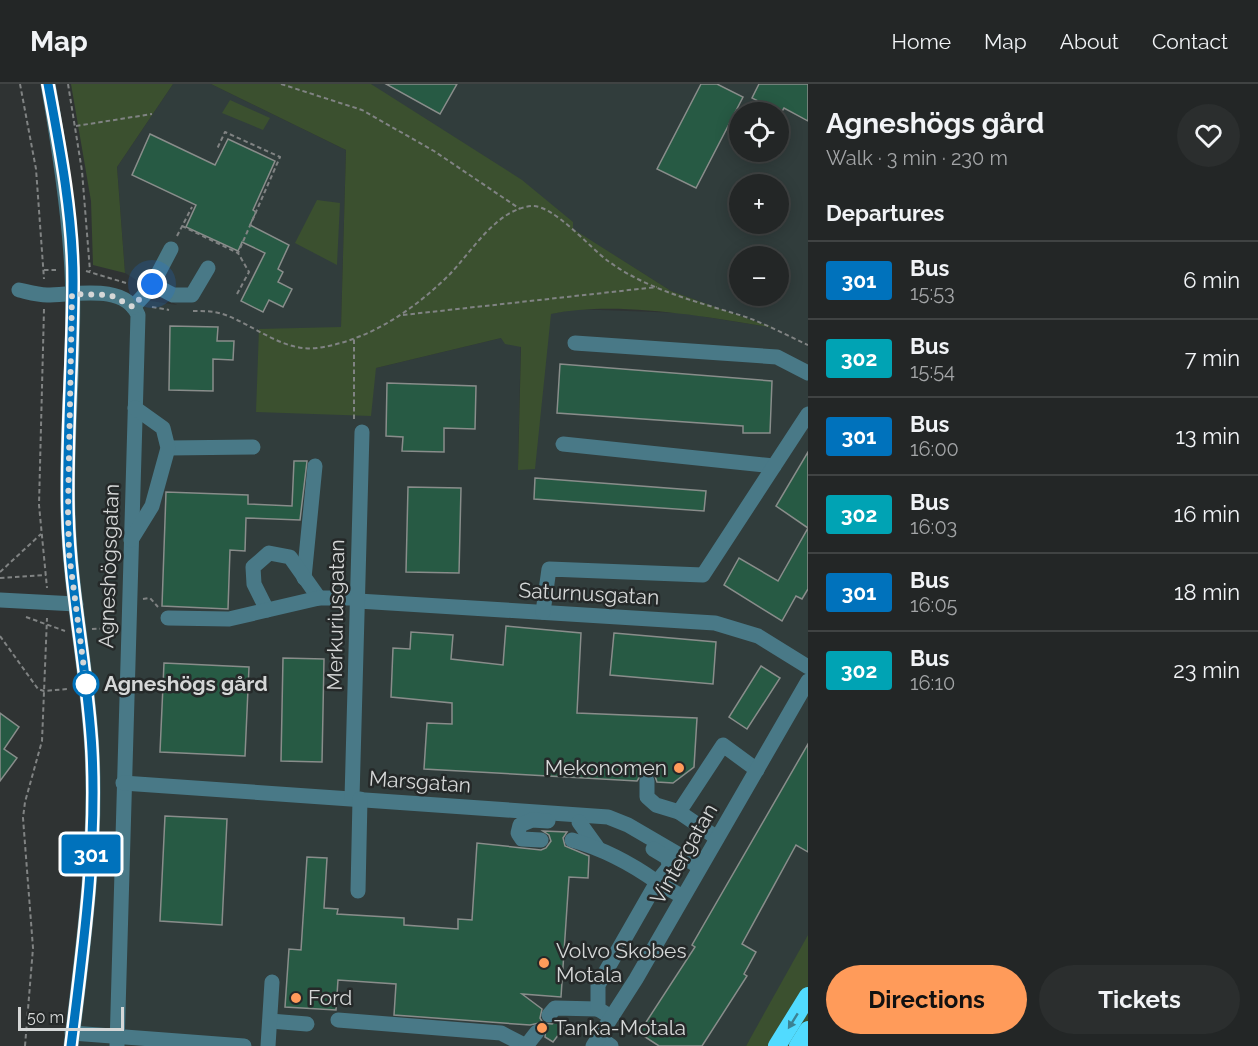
<!DOCTYPE html>
<html lang="en">
<head>
<meta charset="utf-8">
<style>
  :root { --surface:#232626; --page:#2b2e2e; --text:#f1f3f6; --muted:#a3a5a7; --line:#404343; --accent:#ff9b5a }
  body { margin:0; font-family:Raleway,sans-serif; background:var(--page); color:var(--text); height:100vh; display:flex; flex-direction:column; font-size:22px; white-space:nowrap }
  * { box-sizing:border-box; margin:0 }
  p { font-size:20px; color:var(--muted) }
  .icon { flex:none; width:33px; height:33px; fill:none; stroke:currentColor; stroke-width:2; stroke-linecap:round; stroke-linejoin:round }
  .map { position:relative; flex:1; overflow:hidden }
  .side { display:flex; flex-direction:column; background:var(--surface); width:450px }
  .side>* { flex:none }
  .badge { padding:0 12px; border-radius:4px; font-size:21px; line-height:39px }
  .tools { position:absolute; left:729px; top:18px; display:grid; gap:12px }
  .tools a { display:grid; place-items:center; width:60px; height:60px; border-radius:50%; background:var(--surface); box-shadow:0 3px 15px #0003,0 0 0 2px var(--line); font-size:30px }
  .scale { position:absolute; left:18px; bottom:15px; width:106px; box-sizing:border-box; padding-left:6px; border:3px solid #d5d7d7; border-top:0; font-size:16px; line-height:21px; white-space:nowrap; color:#d5d7d7; -webkit-text-stroke:4px #252929; paint-order:stroke }
  .you { position:absolute; width:30px; height:30px; margin:-15px; border:4px solid #fff; border-radius:50%; background:#1a73e8; box-shadow:0 0 0 9px #1a73e833 }
  .map>.badge { position:absolute; translate:-50% -50%; box-shadow:0 0 0 3px #fff }
  h2 { padding:0 18px; font-size:22px; line-height:54px }
  .round { display:grid; place-items:center; flex:none; width:63px; height:63px; border-radius:32px; background:var(--page) }
  .headline { display:flex; align-items:center; justify-content:space-between; height:102px; padding:0 18px }
  h1 { font-size:28px; font-weight:700; line-height:45px }
  .button { display:flex; gap:12px; margin-top:auto; padding:12px 18px }
  .button a { flex:1; height:69px; border-radius:36px; background:var(--accent); color:#111; font-size:24px; font-weight:700; line-height:69px; text-align:center }
  .button a+a { background:var(--page); color:var(--text) }
  ul { padding:0; list-style:none }
  li { display:flex; align-items:center; gap:18px; height:78px; padding:0 18px; border-top:2px solid var(--line) }
  li div { flex:1 }
  li b { display:block; font-size:22px }
  li em { font-style:normal }
  li .badge { min-width:66px; font-weight:700; text-align:center }
  header { display:flex; align-items:center; gap:36px; box-sizing:border-box; height:84px; padding:0 30px; background:var(--surface); border-bottom:2px solid var(--line) }
  header strong { font-size:28px }
  nav { display:flex; gap:33px; margin-inline-start:auto; font-size:21px }
  main { display:flex; flex:1; min-height:0 }
  .map>svg:first-child { display:block }
  .built { fill:#313d3c; fill-rule:evenodd }
  .green { fill:#3b502f }
  .building { fill:#275a44; stroke:#898d8b; stroke-width:1.5 }
  .lines { fill:none; stroke-linecap:round; stroke-linejoin:round }
  .path { stroke:#808383; stroke-width:2; stroke-dasharray:4.5 3; stroke-linecap:butt }
  .minor { stroke:#497987; stroke-width:15 }
  .highway { stroke:#51dbff; stroke-width:18 }
  .oneway { fill:#3b8294 }
  .line-casing { stroke:#fff; stroke-width:14 }
  .line { stroke:#0072bc; stroke-width:9 }
  .walk { stroke:#d5d7d7; stroke-width:6; stroke-dasharray:0 10.8 }
  .stop-dot { fill:#fff; stroke:#0072bc; stroke-width:3 }
  .poi-dot { fill:#ff9b5a; stroke:#252929; stroke-width:2 }
  .labels { text-anchor:middle; stroke-width:5; stroke-linejoin:round; paint-order:stroke }
  .street-label { font-size:21px; fill:#d5d7d7; stroke:#252929 }
  .stop-label { font-size:21px; font-weight:bold; fill:#d5d7d7; stroke:#252929; text-anchor:start }
  .poi-label { font-size:21px; fill:#d5d7d7; stroke:#252929; text-anchor:start }
</style>
</head>
<body>
<header>
<strong>Map</strong>
<nav><a>Home</a><a>Map</a><a>About</a><a>Contact</a></nav>
</header>
<main>
<div class="map">
<svg width="808" height="962" viewBox="0 0 808 962">
  <rect width="100%" height="100%" fill="#2f3333"/>
  <path class="built" d="M173,0H211L346,66L341,244L376,284L521,249L518,385L550,230L574,225L682,229L769,243L671,207L567,142L371,0H808V860L746,962H75L92,750L72,439L78,206L177,221L125,189L117,83ZM740,28H778V68H740ZM740,100H778V140H740ZM740,172H778V212H740Z"/>
  <g class="green">
    <path d="M71,0H173L117,83L125,189L93,181L91,117Z"/>
    <path d="M211,0H371L522,96L573,138V145L671,207L774,244C708,233 617,216 551,230L535,385L518,386L521,263L505,260L501,254L376,284L371,332L256,328L259,245L341,243L346,66Z"/>
    <path d="M230,16L270,34L263,46L222,29Z"/>
    <path d="M317,116L340,119L337,181L295,159Z"/>
    <path d="M808,851V962H746Z"/>
  </g>
  <g class="building">
    <path d="M386,0H457L440,30Z"/>
    <path d="M701,0H717L743,13L696,104L657,85Z"/>
    <path d="M759,0H808V37L784,24L781,29L752,14Z"/>
    <path d="M150,50L215,81L228,55L275,77L253,126L256,128L250,141L289,161L278,185L283,188L278,198L292,205L283,223L269,216L263,228L241,217L265,169L242,158L238,167L186,143L196,121L132,91Z"/>
    <path d="M170,242L218,243L217,257H234L233,276L213,275V307L169,306Z"/>
    <path d="M560,280L772,297L770,349H743V342L557,329Z"/>
    <path d="M387,299L476,302L475,345L444,344V368L402,367L403,353L386,352Z"/>
    <path d="M808,368V444L776,422Z"/>
    <path d="M294,377H307L300,436L246,434L245,467L230,466L228,525L162,522L166,408L248,411V420L292,422Z"/>
    <path d="M535,394L706,407L704,427L534,415Z"/>
    <path d="M408,403L461,404L459,489L406,488Z"/>
    <path d="M808,444V505L802,515L796,512L782,537L724,501L739,474L778,497Z"/>
    <path d="M506,542L581,549L577,629L697,634L694,683L673,699L657,698L655,692L648,687L642,689L637,697L424,685L427,639L452,640V619L391,613L393,564L410,565L411,548L453,551L451,575L503,581Z"/>
    <path d="M614,549L716,558L713,600L610,591Z"/>
    <path d="M283,574L324,575L322,678L281,677Z"/>
    <path d="M164,579L249,583L245,672L160,668Z"/>
    <path d="M761,582L780,594L747,645L729,633Z"/>
    <path d="M0,629L19,643L4,665L17,674L0,697Z"/>
    <path d="M808,660V768L796,761L742,860L756,868L744,890L747,892L702,962H659L639,949L695,863L692,861Z"/>
    <path d="M165,732L227,735L222,841L160,837Z"/>
    <path d="M543,747L567,748L563,754L565,762L589,772L588,794L569,793L561,913L522,910L542,925L540,934L543,939L552,940L557,937L565,942L553,958L545,953L546,944L539,939L530,941L394,931L396,900L338,896L336,926L285,923L289,865L301,866L307,773L327,774L324,824L338,825L337,830L404,834V841L458,845V835L472,836L477,759L541,766L546,764L551,757L549,751Z"/>
  </g>
  <g class="lines">
    <g class="path">
      <path d="M20,0L36,85L44,195"/>
      <path d="M68,0L82,87L90,187"/>
      <path d="M281,0L362,26L434,67L520,125"/>
      <path d="M76,42L152,30"/>
      <path d="M182,142L238,169L280,73L225,48L217,65"/>
      <path d="M177,152L192,123"/>
      <path d="M44,186H56"/>
      <path d="M86,187L126,199"/>
      <path d="M237,210L249,188L238,169"/>
      <path d="M152,223L169,226"/>
      <path d="M44,225L39,421L47,504"/>
      <path d="M193,227C205,227 217,227 228,232C256,243 285,268 317,264C368,257 414,226 450,190C473,166 496,126 531,122C553,120 590,164 608,177C645,204 690,216 733,229C759,236 784,250 808,261"/>
      <path d="M403,231L657,203"/>
      <path d="M354,335V254"/>
      <path d="M0,488L41,450"/>
      <path d="M0,494L46,491"/>
      <path d="M143,515L150,514L158,523"/>
      <path d="M26,533L65,547"/>
      <path d="M92,545L113,544"/>
      <path d="M0,552L38,605L44,607L68,605"/>
      <path d="M25,962L33,864L23,734L25,718L42,657L47,534"/>
    </g>
    <g class="minor">
      <path d="M48,0C59,62 69,125 72,188C76,268 65,350 68,430C70,510 88,588 92,667C97,765 83,864 71,962"/>
      <path d="M152,200L173,211H192L208,184"/>
      <path d="M19,206C28,208 38,211 47,211C74,211 125,199 138,231L117,962"/>
      <path d="M133,223L150,205L171,165"/>
      <path d="M575,259L777,273L808,289"/>
      <path d="M563,360L774,382"/>
      <path d="M168,364L253,363"/>
      <path d="M131,456L152,422L168,364L163,344L135,324"/>
      <path d="M304,494L315,382"/>
      <path d="M0,516L76,520"/>
      <path d="M358,517L715,539L758,552L808,583"/>
      <path d="M267,526L254,500L253,483L269,469L290,473L319,514"/>
      <path d="M543,528L549,485L703,491L808,330"/>
      <path d="M168,534L229,535L319,514H358"/>
      <path d="M647,697V713L656,721L679,728"/>
      <path d="M123,699L608,733L628,741L700,783"/>
      <path d="M352,714L362,348"/>
      <path d="M579,738L597,763"/>
      <path d="M717,754L679,728L723,661L757,686"/>
      <path d="M541,756L522,755L518,749L520,741L532,736L548,737"/>
      <path d="M572,756C604,765 629,778 657,798L669,783L668,774L653,765"/>
      <path d="M358,807L360,715"/>
      <path d="M549,931L555,924L598,925"/>
      <path d="M611,933L598,925V901L657,798L683,813"/>
      <path d="M338,936L501,949L526,962"/>
      <path d="M270,937L307,940"/>
      <path d="M72,949L244,962"/>
      <path d="M598,953L611,962"/>
      <path d="M268,962L272,898"/>
      <path d="M526,962L537,948"/>
      <path d="M593,962L636,895L808,597"/>
    </g>
    <g class="highway">
      <path d="M777,962L808,912"/>
      <path d="M798,962L808,946"/>
    </g>
  </g>
  <defs><path id="oneway-solid" d="M-6-.8H1V-3.2L6.5 0L1 3.2V.8H-6Z" transform="scale(1.5)"/></defs>
  <use class="oneway" href="#oneway-solid" transform="translate(793 937) rotate(122)"/>
  <g class="lines">
    <defs>
      <path id="line" d="M48,0C60,64 73,132 73,197C73,275 66,353 68,430C70,510 88,588 92,667C97,765 83,865 71,962"/>
    </defs>
    <use href="#line" class="line-casing"/>
    <use href="#line" class="line"/>
    <path class="walk" d="M86,600L69,469L68,427L72,210L110,211L133,223L152,200"/>
  </g>
  <circle class="stop-dot" cx="86" cy="600" r="12"/>
  <g class="poi-dot">
    <circle cx="679" cy="684" r="6"/>
    <circle cx="544" cy="879" r="6"/>
    <circle cx="296" cy="914" r="6"/>
    <circle cx="542" cy="944" r="6"/>
  </g>
  <g class="labels">
    <g class="street-label">
      <text transform="translate(109 482) rotate(-88)" y="7">Agneshögsgatan</text>
      <text transform="translate(589 510) rotate(3)" y="7">Saturnusgatan</text>
      <text transform="translate(336 531) rotate(-89)" y="7">Merkuriusgatan</text>
      <text transform="translate(420 698) rotate(4)" y="7">Marsgatan</text>
      <text transform="translate(684 770) rotate(-60)" y="7">Vintergatan</text>
    </g>
    <g class="stop-label">
      <text x="104" y="607">Agneshögs gård</text>
    </g>
    <g class="poi-label">
      <text x="667" y="691" text-anchor="end">Mekonomen</text>
      <text x="556" y="874">Volvo Skobes<tspan x="556" dy="24">Motala</tspan></text>
      <text x="308" y="921">Ford</text>
      <text x="554" y="951">Tanka-Motala</text>
    </g>
  </g>
</svg>
<div class="tools">
<a><svg class="icon" aria-label="locate" viewBox="0 0 24 24"><circle cx="12" cy="12" r="6"/><path d="M12 2v4M12 18v4M2 12h4M18 12h4"/></svg></a>
<a>+</a>
<a>−</a>
</div>
<div class="scale">50 m</div>
<div class="you" style="left:152px;top:200px"></div>
<b class="badge" style="left:91px;top:770px;background:#0072bc;color:#fff">301</b>
</div>
<section class="side">
<div class="headline"><div><h1>Agneshögs gård</h1><p>Walk · 3 min · 230 m</p></div><a class="round"><svg class="icon" aria-label="heart" viewBox="0 0 24 24"><path d="M12 20l-8-8c-3-5 5-10 8-4 3-6 11-1 8 4z"/></svg></a></div>
<h2>Departures</h2>
<ul>
<li><span class="badge" style="background:#0072bc;color:#fff">301</span><div><b>Bus</b><p>15:53</p></div><em>6 min</em></li>
<li><span class="badge" style="background:#00a3b4;color:#fff">302</span><div><b>Bus</b><p>15:54</p></div><em>7 min</em></li>
<li><span class="badge" style="background:#0072bc;color:#fff">301</span><div><b>Bus</b><p>16:00</p></div><em>13 min</em></li>
<li><span class="badge" style="background:#00a3b4;color:#fff">302</span><div><b>Bus</b><p>16:03</p></div><em>16 min</em></li>
<li><span class="badge" style="background:#0072bc;color:#fff">301</span><div><b>Bus</b><p>16:05</p></div><em>18 min</em></li>
<li><span class="badge" style="background:#00a3b4;color:#fff">302</span><div><b>Bus</b><p>16:10</p></div><em>23 min</em></li>
</ul>
<div class="button"><a>Directions</a><a>Tickets</a></div>
</section>
</main>
</body>
</html>
